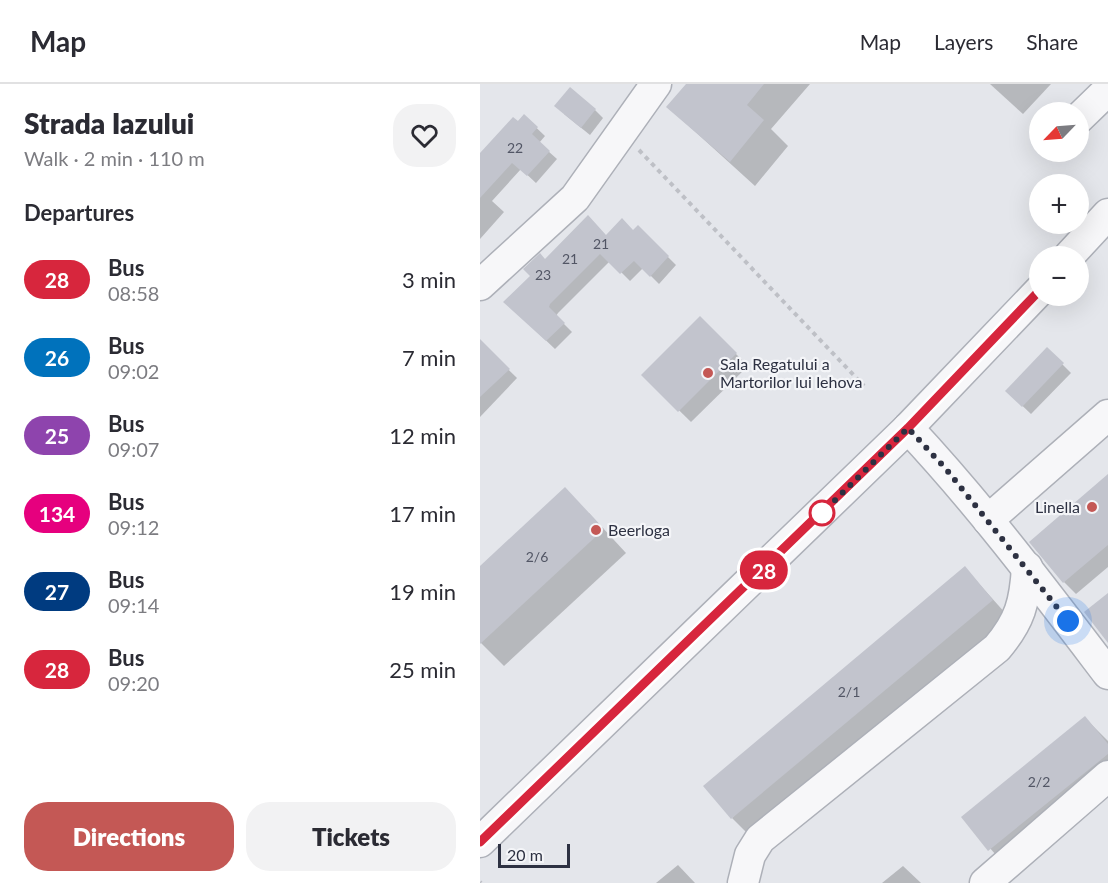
<!DOCTYPE html>
<html lang="en">
<head>
<meta charset="utf-8">
<style>
  :root { --surface:#fff; --page:#f2f2f3; --text:#2b2b33; --muted:#7c7c81; --line:#e1e1e2; --accent:#c45855 }
  body { margin:0; font-family:Lato,sans-serif; background:var(--page); color:var(--text); height:100vh; display:flex; flex-direction:column; font-size:22px; white-space:nowrap }
  * { box-sizing:border-box; margin:0 }
  p { font-size:20px; color:var(--muted) }
  .icon { flex:none; width:33px; height:33px; fill:none; stroke:currentColor; stroke-width:2; stroke-linecap:round; stroke-linejoin:round }
  .map { position:relative; flex:1; overflow:hidden }
  .panel { display:flex; flex-direction:column; background:var(--surface); width:480px }
  .panel>* { flex:none }
  .badge { padding:0 12px; border-radius:20px; font-size:21px; line-height:39px }
  .needle { width:39px; rotate:245deg }
  .fabs { position:absolute; left:549px; top:18px; display:grid; gap:12px }
  .fabs a { display:grid; place-items:center; width:60px; height:60px; border-radius:50%; background:var(--surface); box-shadow:0 6px 24px #0002; font-size:30px }
  .scale { position:absolute; left:18px; bottom:15px; width:72px; box-sizing:border-box; padding-left:6px; border:3px solid #2d3142; border-top:0; font-size:16px; line-height:21px; white-space:nowrap; color:#2d3142; -webkit-text-stroke:4px #f4f5f8; paint-order:stroke }
  .you { position:absolute; width:30px; height:30px; margin:-15px; border:4px solid #fff; border-radius:50%; background:#1a73e8; box-shadow:0 0 0 9px #1a73e833 }
  .map>.badge { position:absolute; translate:-50% -50%; box-shadow:0 0 0 3px #fff }
  h2 { padding:0 24px; font-size:22px; line-height:54px }
  .round { display:grid; place-items:center; flex:none; width:63px; height:63px; border-radius:24px; background:var(--page) }
  .headline { display:flex; align-items:center; justify-content:space-between; height:102px; padding:0 24px }
  h1 { font-size:28px; font-weight:800; line-height:45px }
  .cta { display:flex; gap:12px; margin-top:auto; padding:12px 24px }
  .cta a { flex:1; height:69px; border-radius:24px; background:var(--accent); color:#fff; font-size:24px; font-weight:800; line-height:69px; text-align:center }
  .cta a+a { background:var(--page); color:var(--text) }
  ul { padding:0; list-style:none }
  li { display:flex; align-items:center; gap:18px; height:78px; padding:0 24px }
  li div { flex:1 }
  li b { display:block; font-size:22px }
  li em { font-style:normal }
  li .badge { min-width:66px; font-weight:700; text-align:center }
  header { display:flex; align-items:center; gap:36px; box-sizing:border-box; height:84px; padding:0 30px; background:var(--surface); border-bottom:2px solid var(--line) }
  header strong { font-size:28px }
  nav { display:flex; gap:33px; margin-inline-start:auto; font-size:21px }
  main { display:flex; flex:1; min-height:0 }
  .map>svg:first-child { display:block }
  .shadow { fill:#0003 }
  .building { fill:#c2c4cd }
  .lines { fill:none; stroke-linecap:round; stroke-linejoin:round }
  .minor-casing { stroke:#adb0b8; stroke-width:33 }
  .path { stroke:#bec0c6; stroke-width:4; stroke-dasharray:4.5 4.5; stroke-linecap:butt }
  .minor { stroke:#f7f7f9; stroke-width:30 }
  .line-casing { stroke:#fff; stroke-width:14 }
  .line { stroke:#d7263d; stroke-width:9 }
  .walk { stroke:#2d3142; stroke-width:6; stroke-dasharray:0 10.8 }
  .poi-dot { fill:#c45855; stroke:#f4f5f8; stroke-width:2 }
  .stop-dot { fill:#fff; stroke:#d7263d; stroke-width:3 }
  .labels { text-anchor:middle; stroke-width:4.5; stroke-linejoin:round; paint-order:stroke }
  .number-label { font-size:14px; fill:#525665 }
  .poi-label { font-size:16px; fill:#2d3142; stroke:#f4f5f8; text-anchor:start }
</style>
</head>
<body>
<header>
<strong>Map</strong>
<nav><a>Map</a><a>Layers</a><a>Share</a></nav>
</header>
<main>
<section class="panel">
<div class="headline"><div><h1>Strada Iazului</h1><p>Walk · 2 min · 110 m</p></div><a class="round"><svg class="icon" aria-label="heart" viewBox="0 0 24 24"><path d="M12 20l-8-8c-3-5 5-10 8-4 3-6 11-1 8 4z"/></svg></a></div>
<h2>Departures</h2>
<ul>
<li><span class="badge" style="background:#d7263d;color:#fff">28</span><div><b>Bus</b><p>08:58</p></div><em>3 min</em></li>
<li><span class="badge" style="background:#0072bc;color:#fff">26</span><div><b>Bus</b><p>09:02</p></div><em>7 min</em></li>
<li><span class="badge" style="background:#8e44ad;color:#fff">25</span><div><b>Bus</b><p>09:07</p></div><em>12 min</em></li>
<li><span class="badge" style="background:#e6007e;color:#fff">134</span><div><b>Bus</b><p>09:12</p></div><em>17 min</em></li>
<li><span class="badge" style="background:#003b80;color:#fff">27</span><div><b>Bus</b><p>09:14</p></div><em>19 min</em></li>
<li><span class="badge" style="background:#d7263d;color:#fff">28</span><div><b>Bus</b><p>09:20</p></div><em>25 min</em></li>
</ul>
<div class="cta"><a>Directions</a><a>Tickets</a></div>
</section>
<div class="map">
<svg width="628" height="799" viewBox="0 0 628 799">
  <rect width="100%" height="100%" fill="#e4e6eb"/>
  <g class="shadow">
    <path d="M208,0H330L291,45L308,62L275,102L188,23Z"/>
    <path d="M510,0H571L543,30Z"/>
    <path d="M115,26L123,34L110,51L84,30Z"/>
    <path d="M44,32L65,52L59,59L77,75L56,99L41,85L12,117L24,128L0,155V71Z"/>
    <path d="M158,143L196,181L179,200L163,184L150,197L130,177L78,229L76,232L92,248L75,265L34,226L65,177L126,152L153,148Z"/>
    <path d="M220,234L268,282L211,338L163,291Z"/>
    <path d="M0,258L37,294L0,333Z"/>
    <path d="M567,265L591,289L551,330L527,307Z"/>
    <path d="M628,392V483L596,510L584,498Z"/>
    <path d="M109,429L146,469L24,582L0,558V484Z"/>
    <path d="M485,484L535,540L275,757L252,734Z"/>
    <path d="M605,634L628,657V706L529,786L483,733Z"/>
    <path d="M198,781L215,799H176Z"/>
    <path d="M423,782L441,799H402Z"/>
  </g>
  <g class="building">
    <path d="M206,0H284L267,21L284,36L250,78L186,23Z"/>
    <path d="M90,3L116,25L101,44L74,22Z"/>
    <path d="M44,30L58,43L52,50L70,67L47,92L32,79L0,114V69L33,33L38,37Z"/>
    <path d="M108,131L126,151L142,134L153,146L158,141L189,172L170,193L154,177L140,190L120,170L70,220L69,223L85,239L66,257L23,218L50,192L43,185L60,169L65,175Z"/>
    <path d="M220,232L257,269L198,328L161,291Z"/>
    <path d="M0,255L30,285L0,313Z"/>
    <path d="M567,263L584,279L542,323L525,307Z"/>
    <path d="M628,390V461L583,499L549,458Z"/>
    <path d="M85,403L124,445L0,560V482Z"/>
    <path d="M485,482L513,516L251,735L223,702Z"/>
    <path d="M628,509V559L604,528Z"/>
    <path d="M605,632L628,660V670L508,767L481,733Z"/>
  </g>
  <g class="lines">
    <defs>
      <g id="minor">
        <path d="M598,35L628,6"/>
        <path d="M589,172L628,130"/>
        <path d="M0,201L95,114L176,0"/>
        <path d="M428,344C501,422 564,506 628,590"/>
        <path d="M508,436L628,331"/>
        <path d="M0,758L428,344L560,206"/>
        <path d="M263,799L270,771L280,755L517,564C540,537 545,518 547,483"/>
        <path d="M505,799L628,692"/>
      </g>
    </defs>
    <use href="#minor" class="minor-casing"/>
    <g class="path">
      <path d="M159,66L384,302"/>
      <path d="M0,798L1,799"/>
    </g>
    <use href="#minor" class="minor"/>
  </g>
  <g class="lines">
    <defs>
      <path id="line" d="M0,758L428,344L560,206"/>
    </defs>
    <use href="#line" class="line-casing"/>
    <use href="#line" class="line"/>
    <path class="walk" d="M342,429L337,434L428,344L466,385L588,537"/>
  </g>
  <g class="poi-dot">
    <circle cx="228" cy="289" r="6"/>
    <circle cx="612" cy="423" r="6"/>
    <circle cx="116" cy="446" r="6"/>
  </g>
  <circle class="stop-dot" cx="342" cy="429" r="12"/>
  <g class="labels">
    <g class="number-label">
      <text x="35" y="69">22</text>
      <text x="121" y="165">21</text>
      <text x="90" y="180">21</text>
      <text x="63" y="196">23</text>
      <text x="57" y="478">2/6</text>
      <text x="369" y="613">2/1</text>
      <text x="559" y="703">2/2</text>
    </g>
    <g class="poi-label">
      <text x="240" y="286">Sala Regatului a<tspan x="240" dy="18">Martorilor lui Iehova</tspan></text>
      <text x="600" y="429" text-anchor="end">Linella</text>
      <text x="128" y="452">Beerloga</text>
    </g>
  </g>
</svg>
<div class="fabs">
<a><svg class="needle" viewBox="-14 -14 28 28"><path d="M0-13l5 13h-10z" fill="#e53935"/><path d="M0 13l5-13h-10z" fill="#7c7c81"/></svg></a>
<a>+</a>
<a>−</a>
</div>
<div class="scale">20 m</div>
<div class="you" style="left:588px;top:537px"></div>
<b class="badge" style="left:284px;top:486px;background:#d7263d;color:#fff">28</b>
</div>
</main>
</body>
</html>
